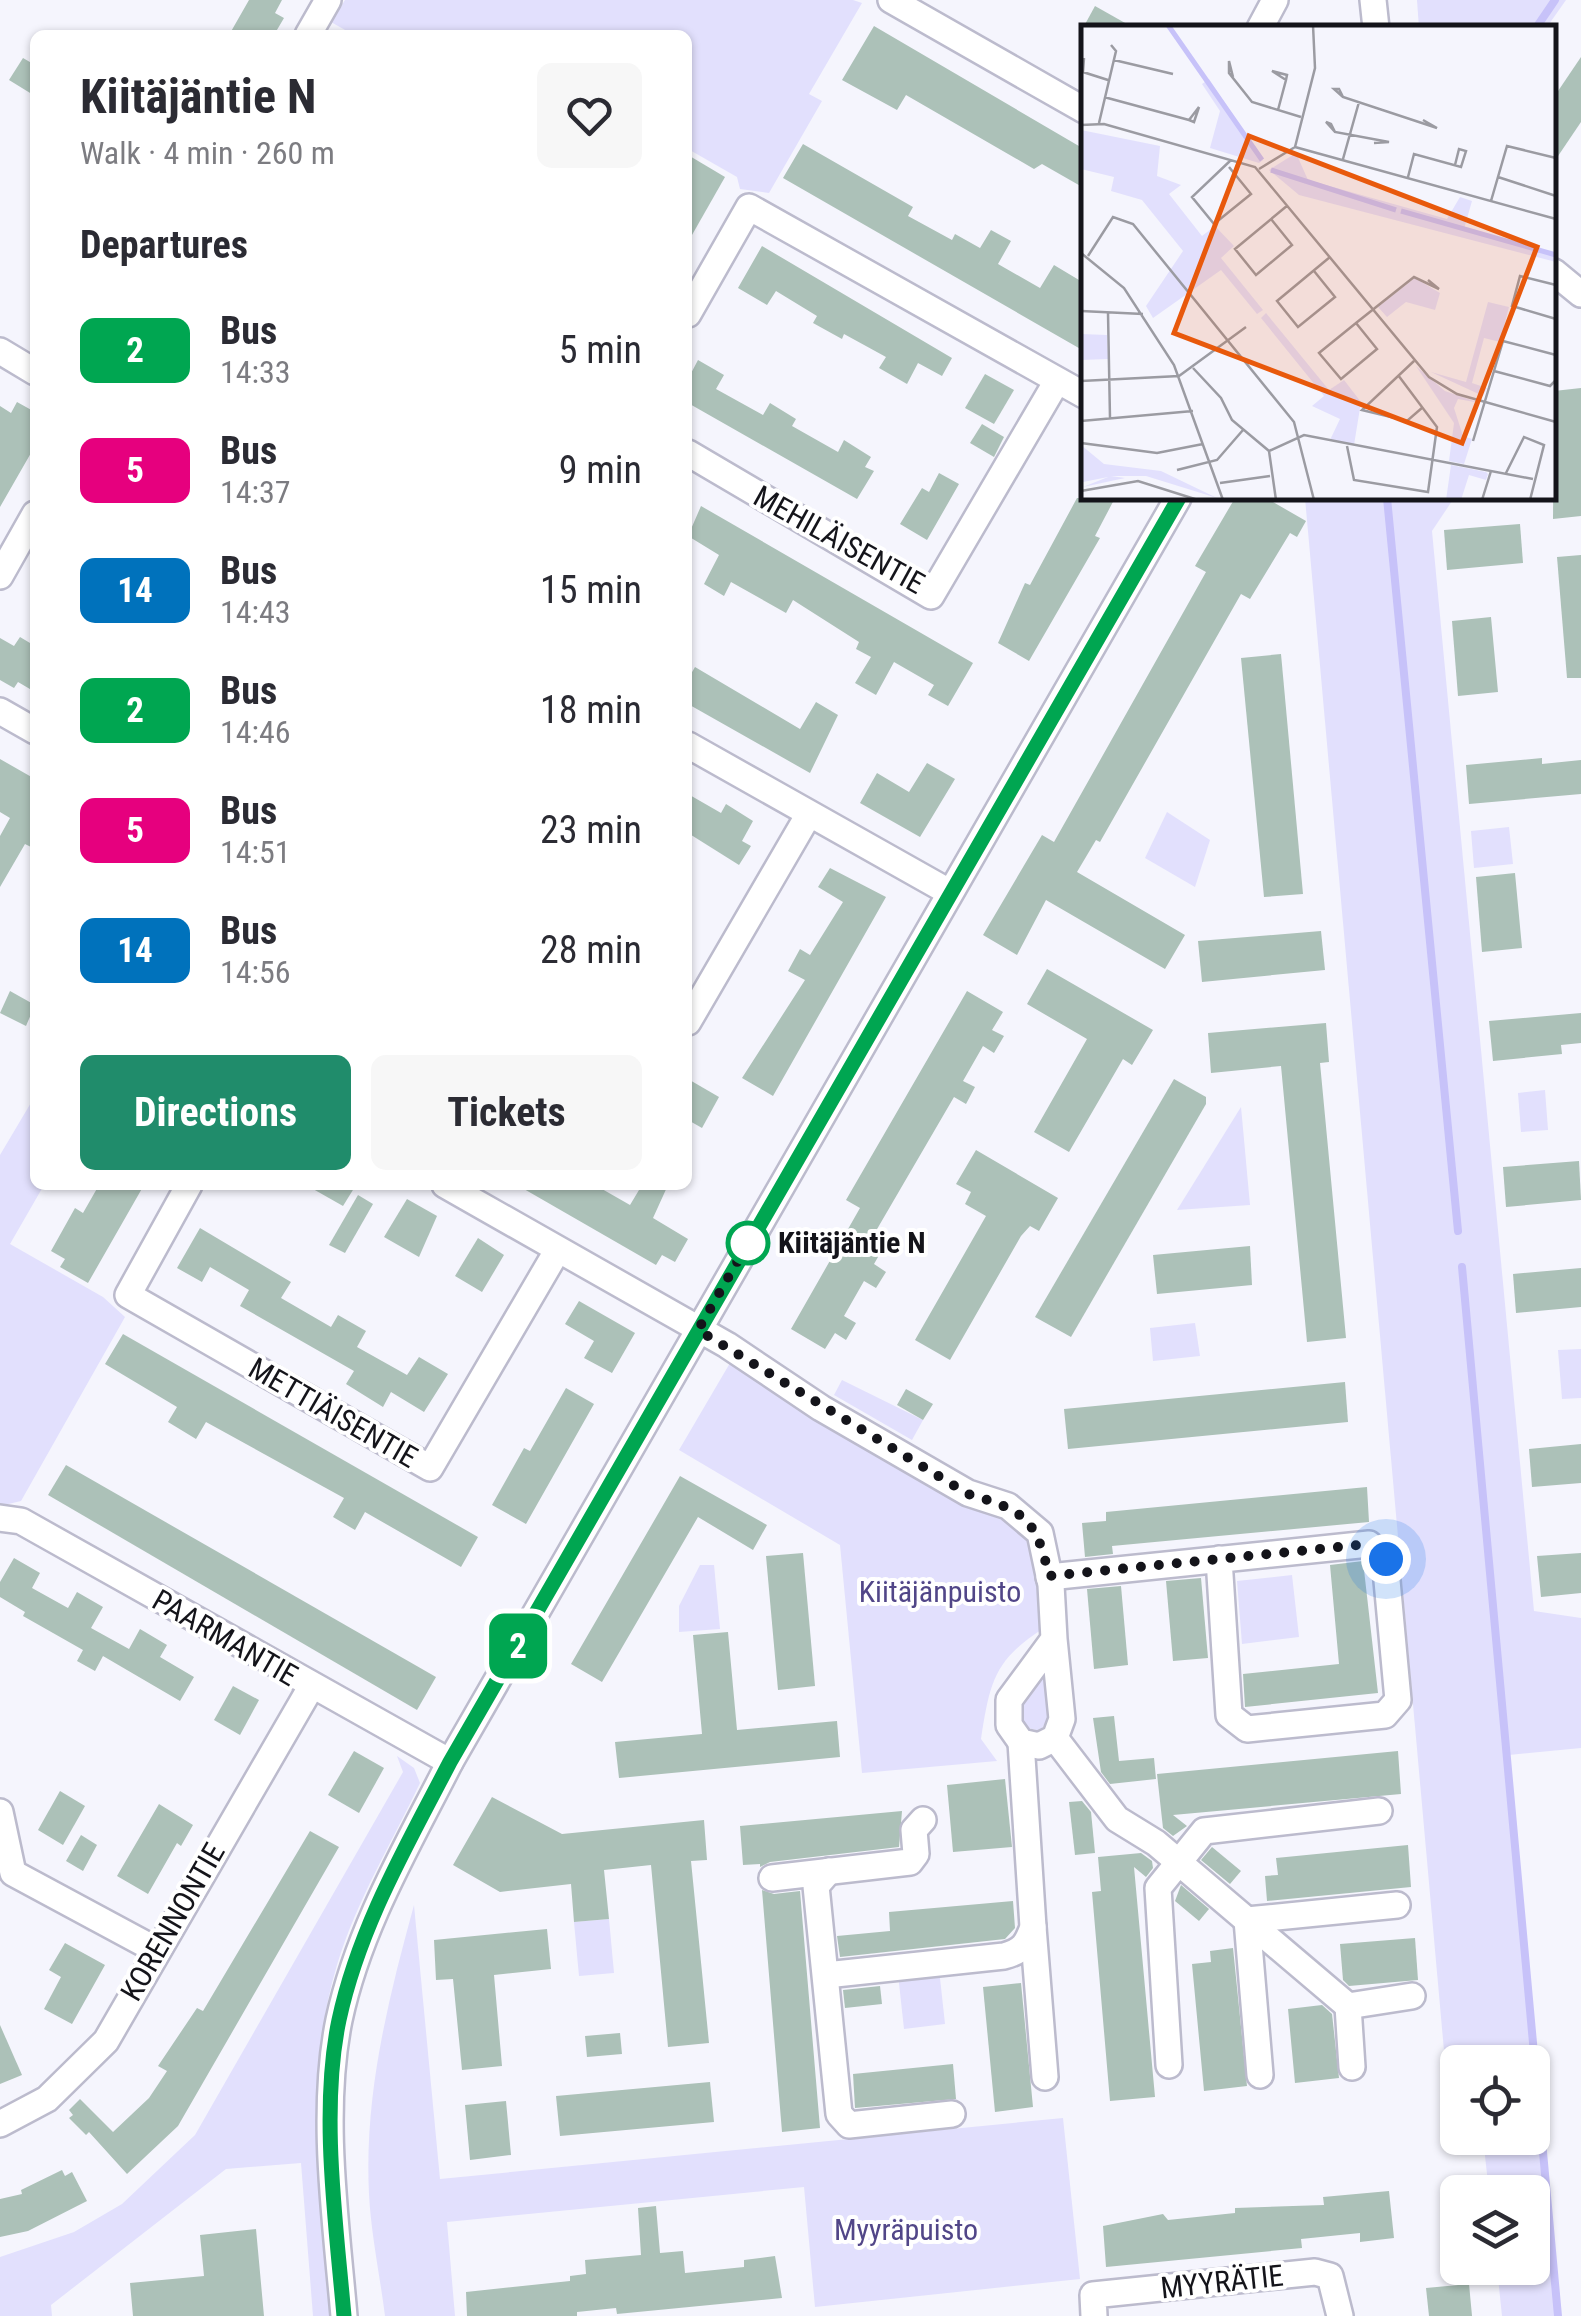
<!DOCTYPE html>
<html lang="en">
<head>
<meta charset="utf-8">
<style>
  :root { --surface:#fff; --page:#f7f7f7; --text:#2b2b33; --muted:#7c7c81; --accent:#208c6b }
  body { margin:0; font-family:"Roboto Condensed",sans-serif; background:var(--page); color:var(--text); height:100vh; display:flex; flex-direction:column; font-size:38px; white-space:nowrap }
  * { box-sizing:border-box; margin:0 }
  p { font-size:32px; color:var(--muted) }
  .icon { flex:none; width:55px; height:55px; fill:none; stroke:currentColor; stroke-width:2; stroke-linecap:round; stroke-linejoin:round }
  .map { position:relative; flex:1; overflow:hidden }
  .sheet { position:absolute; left:30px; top:30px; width:662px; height:1160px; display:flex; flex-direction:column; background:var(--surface); border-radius:15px; box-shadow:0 2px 8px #0004 }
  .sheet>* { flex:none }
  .badge { padding:0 20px; border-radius:15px; font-size:35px; line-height:65px }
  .buttons { position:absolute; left:1440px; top:2045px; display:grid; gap:20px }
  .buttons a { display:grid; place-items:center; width:110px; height:110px; border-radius:15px; background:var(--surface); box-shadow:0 2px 8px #0004; font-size:50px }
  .you { position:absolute; width:50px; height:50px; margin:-25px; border:8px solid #fff; border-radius:50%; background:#1a73e8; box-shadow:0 0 0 15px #1a73e833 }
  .map>.badge { position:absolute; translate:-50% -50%; box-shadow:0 0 0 5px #fff }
  h2 { padding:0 50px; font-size:38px; line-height:90px }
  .round { display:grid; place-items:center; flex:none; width:105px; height:105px; border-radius:15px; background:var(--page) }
  .overview { display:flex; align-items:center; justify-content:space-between; height:170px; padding:0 50px }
  h1 { font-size:48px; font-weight:700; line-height:75px }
  .button { display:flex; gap:20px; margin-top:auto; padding:20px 50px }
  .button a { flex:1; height:115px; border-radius:15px; background:var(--accent); color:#fff; font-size:40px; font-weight:700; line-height:115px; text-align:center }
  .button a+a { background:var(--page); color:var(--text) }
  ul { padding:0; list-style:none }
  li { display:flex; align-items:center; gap:30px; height:120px; padding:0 50px }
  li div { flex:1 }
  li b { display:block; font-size:38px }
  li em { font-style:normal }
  li .badge { min-width:110px; font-weight:700; text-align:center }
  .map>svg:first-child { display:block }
  .green { fill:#e2e0fd }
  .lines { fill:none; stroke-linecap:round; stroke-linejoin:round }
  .stream { stroke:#c7c2f9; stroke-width:8 }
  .building { fill:#acc1b8 }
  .minor-casing { stroke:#bcbbcd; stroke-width:30 }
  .minor { stroke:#fff; stroke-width:25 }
  .line-casing { stroke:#fff; stroke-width:22 }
  .line { stroke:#00a651; stroke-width:15 }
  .walk { stroke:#14141a; stroke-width:10; stroke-dasharray:0 18 }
  .stop-dot { fill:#fff; stroke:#00a651; stroke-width:5 }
  .labels { text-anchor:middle; stroke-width:8; stroke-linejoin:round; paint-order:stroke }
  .street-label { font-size:30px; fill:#14141a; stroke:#fff }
  .stop-label { font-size:30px; font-weight:bold; fill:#14141a; stroke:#fff; text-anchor:start }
  .park-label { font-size:30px; fill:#514688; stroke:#fff }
  .inset-river { fill:none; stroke:#c7c2f9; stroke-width:5 }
  .inset-road { fill:none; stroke:#9b9ba2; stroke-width:2.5 }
  .view { fill:#e8590c; fill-opacity:0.15; stroke:#e8590c; stroke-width:5 }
  .inset-edge { fill:none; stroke:#14141a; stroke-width:5 }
</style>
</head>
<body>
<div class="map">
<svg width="1581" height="2316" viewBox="0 0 1581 2316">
  <rect width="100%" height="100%" fill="#f5f5fd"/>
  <g class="green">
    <path d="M345,0H853L862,3L809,94L822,101L769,193L740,189L737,177L688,149V35H354L331,22Z"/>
    <path d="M1417,0H1566L1547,27L1419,28Z"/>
    <path d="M1305,498H1454L1432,531L1534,1611L1581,1618V1748L1509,1755L1555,2316H1502L1497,2268H1532V2192H1489L1483,2138H1532V2062H1458L1457,2083L1447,2084Z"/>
    <path d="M1167,812L1210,840L1195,887L1145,858Z"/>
    <path d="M1509,827L1513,864L1474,868L1471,831Z"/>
    <path d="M1545,1090L1548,1130L1521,1132L1518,1093Z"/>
    <path d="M35,1096V1185H44L10,1244L103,1297L125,1317L21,1501L0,1506V1155Z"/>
    <path d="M1241,1107L1250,1205L1177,1210Z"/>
    <path d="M1195,1323L1200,1356L1153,1361L1150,1328Z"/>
    <path d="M1581,1349V1398L1562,1399L1558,1350Z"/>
    <path d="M730,1363L999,1514L1030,1541L1043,1589L1044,1628C994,1660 990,1682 981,1739L997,1761L862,1773L840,1545L679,1450Z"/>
    <path d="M842,1380L923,1420L912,1440L834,1395Z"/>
    <path d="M700,1565H714L720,1629L679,1632V1606Z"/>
    <path d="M1292,1575L1299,1637L1242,1644L1237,1581Z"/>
    <path d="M1040,1676L1046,1677L1050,1716L1040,1731L1021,1726C1016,1703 1026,1693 1040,1676Z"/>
    <path d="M397,1756L414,1768L420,1783C392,1842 356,1902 337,1965C303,2079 319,2200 330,2316H313L301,2163L226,2169L51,2305L52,2316H0V2257L74,2232L122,2204L195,2135L403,1772Z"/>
    <path d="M414,1905L440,2179L1063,2118L1080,2279L815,2307L804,2187L447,2222L455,2316H385C380,2276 371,2234 369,2194C364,2095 388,2000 414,1905Z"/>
    <path d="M609,1919L614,1973L579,1976L574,1922Z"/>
    <path d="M939,1969L945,2024L904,2029L898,1974Z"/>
  </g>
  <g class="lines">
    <g class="stream">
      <path d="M1536,28L1555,0"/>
      <path d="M1387,498L1458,1231"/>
      <path d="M1462,1267L1558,2316"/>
    </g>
  </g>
  <g class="building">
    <path d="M249,0H282L275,13L284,18L274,35H229Z"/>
    <path d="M1095,6L1134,28H1083Z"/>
    <path d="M874,26L1084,149V188L1042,164L1034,169L906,95L897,110L842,80Z"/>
    <path d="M1581,57V122L1554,162V97Z"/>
    <path d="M23,58L35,65V96L9,80Z"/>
    <path d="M803,144L913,207L908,216L952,240L955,234L980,248L991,230L1011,241L998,264L1040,288L1054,265L1084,283V351L783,178Z"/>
    <path d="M688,155L725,177L688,242Z"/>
    <path d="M762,246L952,358L942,376L918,363L907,384L879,368L886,357L844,334L842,339L813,323L817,316L776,291L767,305L738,288Z"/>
    <path d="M698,360L724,375L716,389L763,415L770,403L796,419L792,426L838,452L844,440L871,457L865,467L874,471L857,499L688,403V379Z"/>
    <path d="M985,374L1014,390L994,424L965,408Z"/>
    <path d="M1581,388V516L1553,519L1554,391Z"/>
    <path d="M17,402L35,412V446L0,507V406L11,413Z"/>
    <path d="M982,424L1004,437L994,457L970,443Z"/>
    <path d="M939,473L959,484L927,540L900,524L922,488L929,492Z"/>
    <path d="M1077,498H1115L1095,536L1100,538L1029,661L998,643L1025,583L1030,585Z"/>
    <path d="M1235,498H1266L1306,521L1297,537L1290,533L1250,599L1241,594L1100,842L1096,840L1077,872L1185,935L1165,969L1046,900L1017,955L983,935L1042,835L1054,842L1206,572L1195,566Z"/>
    <path d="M701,506L973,663L948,706L928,695L934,685L894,662L876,695L855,683L871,657L856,649L859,642L793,600L786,613L731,582L724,596L704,584L719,555L688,536Z"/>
    <path d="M1520,524L1523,563L1447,570L1444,530Z"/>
    <path d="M1581,555V678H1567L1557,557Z"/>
    <path d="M1491,617L1498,692L1458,696L1452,621Z"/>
    <path d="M20,637L35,646V692L18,682L14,688L0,680V638L14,646Z"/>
    <path d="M1281,654L1303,894L1264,897L1241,658Z"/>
    <path d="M695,667L800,729L816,702L838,715L810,773L688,704V679Z"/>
    <path d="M1542,758V764L1581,760V794L1469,804L1466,765Z"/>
    <path d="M0,759L35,779V849L25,844L0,887V836L10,818L0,812Z"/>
    <path d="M927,763L955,779L920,837L860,803L877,773L909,792Z"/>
    <path d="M688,794L721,813L726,804L753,821L742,841L751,846L739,865L688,833Z"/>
    <path d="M830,868L886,897L773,1096L742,1078L805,980L788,971L800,949L810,955L843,902L818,887Z"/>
    <path d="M1515,873L1522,948L1482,952L1476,877Z"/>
    <path d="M1321,931L1325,970L1202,982L1198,941Z"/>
    <path d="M1047,969L1153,1030L1132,1065L1123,1059L1069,1152L1034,1132L1087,1039L1027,1004Z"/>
    <path d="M10,991L35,1005L26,1026L0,1013Z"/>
    <path d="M967,991L1003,1012L992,1030L1004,1036L994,1053L983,1046L963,1081L975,1087L966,1104L954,1097L873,1236L886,1243L874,1264L886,1272L876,1288L864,1281L844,1316L856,1323L846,1340L835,1333L825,1349L791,1329L860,1208L846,1200Z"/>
    <path d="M1581,1013V1043L1561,1045L1562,1054L1493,1061L1489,1021Z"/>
    <path d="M1326,1023L1329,1062L1320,1063L1346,1338L1307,1342L1281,1066L1211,1073L1208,1033Z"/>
    <path d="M688,1079L719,1097L702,1128L688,1120Z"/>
    <path d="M1174,1079L1206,1097V1104L1071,1337L1035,1317Z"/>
    <path d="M976,1150L1058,1198L1039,1231L1030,1226L1021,1236L950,1360L915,1340L986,1216L965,1204L971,1192L956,1184Z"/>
    <path d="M1579,1161L1581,1200L1506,1207L1503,1167Z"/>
    <path d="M99,1185H144L88,1283L60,1267L65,1259L51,1251L75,1208L83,1213Z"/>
    <path d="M306,1185H356L343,1206Z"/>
    <path d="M517,1185H595L630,1205L642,1185H668L653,1218L688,1239L675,1262L662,1255L656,1265Z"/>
    <path d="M358,1195L373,1204L345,1253L329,1245Z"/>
    <path d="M407,1199L437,1216L419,1257L384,1237Z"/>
    <path d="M200,1228L291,1282L281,1298L331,1327L338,1315L366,1331L357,1347L407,1375L419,1357L448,1374L424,1412L391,1392L383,1407L346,1384L354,1371L240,1306L249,1290L210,1267L202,1282L177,1268Z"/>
    <path d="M478,1238L504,1255L482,1292L455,1276Z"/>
    <path d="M1250,1246L1252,1285L1157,1294L1153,1255Z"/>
    <path d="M1581,1268V1307L1516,1313L1513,1274Z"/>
    <path d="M579,1301L635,1333L612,1373L584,1358L594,1341L565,1324Z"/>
    <path d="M123,1334L478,1537L461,1567L365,1512L355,1530L333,1517L344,1498L206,1422L196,1439L168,1422L177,1407L105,1364Z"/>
    <path d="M1345,1382L1348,1422L1068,1449L1064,1409Z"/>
    <path d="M566,1388L594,1404L526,1524L492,1505L524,1448L530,1451Z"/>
    <path d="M906,1389L933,1404L923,1420L897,1405Z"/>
    <path d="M1581,1444V1483L1532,1487L1529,1449Z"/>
    <path d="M66,1465L436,1677L417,1710L48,1495Z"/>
    <path d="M680,1476L767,1525L753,1550L698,1517L602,1682L571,1664Z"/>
    <path d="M1367,1487L1369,1522L1112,1546L1113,1554L1085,1557L1082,1523L1106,1521V1512Z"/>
    <path d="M803,1553L815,1686L778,1690L766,1556Z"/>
    <path d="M1581,1553V1593L1541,1597L1537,1556Z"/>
    <path d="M14,1558L40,1573L32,1588L68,1608L77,1592L103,1607L91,1628L129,1649L140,1629L167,1645L160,1657L194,1677L180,1701L103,1656L95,1671L77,1661L83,1650L23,1616L25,1612L0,1597V1582Z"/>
    <path d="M1363,1561L1378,1693L1245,1707L1243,1674L1339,1664L1330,1565Z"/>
    <path d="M1201,1578L1208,1658L1173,1661L1166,1581Z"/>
    <path d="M1121,1586L1128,1665L1094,1669L1087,1589Z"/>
    <path d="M728,1632L737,1730L837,1721L840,1757L619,1778L615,1742L702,1734L693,1635Z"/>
    <path d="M233,1686L259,1700L240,1735L214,1720Z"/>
    <path d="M1114,1716L1119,1761L1154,1758L1156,1779L1110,1784L1101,1772L1093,1718Z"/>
    <path d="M354,1751L384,1768L359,1813L328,1795Z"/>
    <path d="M1398,1751L1401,1794L1173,1815L1187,1826L1173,1836L1163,1828L1157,1774Z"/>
    <path d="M1005,1779L1012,1847L953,1852L947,1785Z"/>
    <path d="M60,1791L85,1806L63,1845L38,1830Z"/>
    <path d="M492,1797L562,1834L704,1820L707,1860L691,1861L709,2043L668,2047L651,1865L604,1870L609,1919L574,1922L571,1884L500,1892L453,1865Z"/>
    <path d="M1082,1801L1091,1812L1095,1853L1075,1855L1069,1802Z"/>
    <path d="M159,1804L193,1825L181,1846L177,1843L148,1894L117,1876Z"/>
    <path d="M902,1811L899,1847L770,1862L760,1867V1864L743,1865L740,1826Z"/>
    <path d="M310,1831L339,1847L178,2126L127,2174L89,2132L86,2135L69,2118L73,2115L69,2110L80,2099L113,2132L149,2098L167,2071L158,2066L197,2008L203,2011Z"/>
    <path d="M81,1835L97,1845L83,1871L66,1861Z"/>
    <path d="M1408,1845L1411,1887L1267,1901L1265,1876L1278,1875L1276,1858Z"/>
    <path d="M1212,1847L1241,1871L1230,1884L1201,1860Z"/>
    <path d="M1141,1853L1152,1861L1153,1868L1146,1877L1134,1867L1155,2097L1110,2101L1092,1892L1101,1891L1098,1857Z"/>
    <path d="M1181,1885L1209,1909L1199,1921L1175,1901Z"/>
    <path d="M762,1890L774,1894L800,1891L820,2128L782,2132Z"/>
    <path d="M1013,1901L1015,1928L1005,1939L840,1957L837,1936L890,1931L889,1912Z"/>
    <path d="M547,1929L551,1969L494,1975L502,2066L462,2070L453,1979L436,1980L434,1940Z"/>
    <path d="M1415,1938L1418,1980L1349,1986L1343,1980L1340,1944Z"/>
    <path d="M65,1943L105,1965L72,2024L44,2009L61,1977L49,1970Z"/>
    <path d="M1233,1948L1247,2086L1204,2091L1192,1964L1211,1962L1210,1951Z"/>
    <path d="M1021,1983L1033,2107L995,2112L983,1987Z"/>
    <path d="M880,1986L882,2004L845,2008L843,1990Z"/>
    <path d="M1322,2005L1332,2014L1339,2078L1295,2083L1288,2009Z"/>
    <path d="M0,2025L22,2075L0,2084Z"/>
    <path d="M620,2033L622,2054L587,2057L585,2036Z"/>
    <path d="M953,2064L956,2099L855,2108L853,2074Z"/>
    <path d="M710,2082L714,2122L560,2136L556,2096Z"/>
    <path d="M506,2101L511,2155L470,2160L465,2105Z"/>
    <path d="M62,2170L65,2176L72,2172L87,2201L28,2231L0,2237V2199L22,2194L21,2190Z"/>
    <path d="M1389,2191L1394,2238L1360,2242V2233L1301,2239L1302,2248L1106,2267L1103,2226L1163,2214L1168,2220L1235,2213V2208L1324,2205L1323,2197Z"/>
    <path d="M656,2206L660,2253L683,2251L685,2273L744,2267V2260L775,2256L782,2298L617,2314L616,2308L577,2312V2316H467L466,2292L570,2281V2276L586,2274L585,2260L641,2255L638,2208Z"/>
    <path d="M256,2229L264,2316H133L130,2283L204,2276L200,2235Z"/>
    <path d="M1469,2284L1472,2316H1429L1426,2288Z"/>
  </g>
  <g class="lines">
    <defs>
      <g id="minor">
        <path d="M891,0L1084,110"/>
        <path d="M1373,0L1376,28"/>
        <path d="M1260,28L1275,0"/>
        <path d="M308,35L328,0"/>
        <path d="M1554,272L1581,294"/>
        <path d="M688,314L749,207L1084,395"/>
        <path d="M0,351L35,372"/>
        <path d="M688,453L931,596L1057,381"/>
        <path d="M0,576L35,514"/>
        <path d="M0,711L35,731"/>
        <path d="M688,745L949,892"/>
        <path d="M688,1022L809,814"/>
        <path d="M189,1185L128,1295L430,1468L557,1251"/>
        <path d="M445,1185L727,1345L821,1408L968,1493L1008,1506L1040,1533L1051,1585L1054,1639L1009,1700V1725L1021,1742L1039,1746L1055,1738L1062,1719L1054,1639"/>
        <path d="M0,1518L21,1521L450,1762"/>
        <path d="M1049,1577L1369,1544L1385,1559L1398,1700L1385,1715L1247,1729L1229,1715L1219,1559"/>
        <path d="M1055,1738L1117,1819L1156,1843L1348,2006L1412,1996"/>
        <path d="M0,1812L13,1873L156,1950"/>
        <path d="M829,1871L816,1886L839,2114L849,2125L952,2114"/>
        <path d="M772,1878L910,1862L916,1854L914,1830L923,1820"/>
        <path d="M1033,1927L1045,2077"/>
        <path d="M826,1975L1004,1956C1023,1951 1027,1944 1033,1927L1021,1742"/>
        <path d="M1348,2006L1352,2067"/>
        <path d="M1169,2065L1158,1888L1204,1831L1379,1811"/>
        <path d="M1260,2075L1247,1920L1397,1905"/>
        <path d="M0,2124L47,2099L106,2041L311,1687"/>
        <path d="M344,2316C336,2222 320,2113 339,2020C359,1927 408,1845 450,1762L1178,498"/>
        <path d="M1094,2316L1093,2295L1315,2272L1330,2276L1340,2316"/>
      </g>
    </defs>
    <use href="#minor" class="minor-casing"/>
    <use href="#minor" class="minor"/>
  </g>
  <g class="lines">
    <defs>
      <path id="line" d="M344,2316C336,2224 320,2110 339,2020C359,1927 407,1845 450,1762L1179,498"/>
    </defs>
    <use href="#line" class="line-casing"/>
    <use href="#line" class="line"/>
    <path class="walk" d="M748,1243L756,1229L698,1330L968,1494C1025,1511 1036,1518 1049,1576L1369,1544L1386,1559"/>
  </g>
  <circle class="stop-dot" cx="748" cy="1243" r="20"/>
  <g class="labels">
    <g class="street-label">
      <text transform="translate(839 540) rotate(29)" y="10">MEHILÄISENTIE</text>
      <text transform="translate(333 1413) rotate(30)" y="10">METTIÄISENTIE</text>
      <text transform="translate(225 1638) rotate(30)" y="10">PAARMANTIE</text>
      <text transform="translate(173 1922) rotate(-60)" y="10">KORENNONTIE</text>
      <text transform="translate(1222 2282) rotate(-6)" y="10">MYYRÄTIE</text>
    </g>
    <g class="stop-label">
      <text x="778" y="1253">Kiitäjäntie N</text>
    </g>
    <g class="park-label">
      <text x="940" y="1602">Kiitäjänpuisto</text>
      <text x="906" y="2240">Myyräpuisto</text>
    </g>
  </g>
  <g transform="translate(1081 25)">
    <rect width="475" height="475" fill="#f5f5fd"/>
    <path d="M128,54L182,135L178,138L129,123L139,86L121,59ZM0,105L79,121L76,151L100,160L88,169L121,211L134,201L153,221L140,233L182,285L176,289L140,245L72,293L65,281L102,226L61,175L30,166L33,152L0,144ZM215,128L227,155L366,194L379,172L391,176L383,204L475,231V237L218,170L188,145ZM334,253L359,268L354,285L325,277L306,292L297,282ZM407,277L428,282L419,317L403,313L391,358L406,363L402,371L350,347L385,357ZM185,288L248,365L263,355L280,377L273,420L249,415L259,394L231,381L243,371L180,293ZM0,309L26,310L27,334L0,335ZM335,341L364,366L399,378L377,374L373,383L382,411L391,414L383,439L368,436L373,398ZM0,420L23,439L80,446L136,473L65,451H30L44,453L2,462L27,452L2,457ZM370,440L405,447L407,449L405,455L388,450L380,475H365Z" fill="#e2e0fd"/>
    <path class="inset-river" d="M87,0L181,135M190,145L315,185M320,186L475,230"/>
    <path class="inset-road" d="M3,33L2,47L27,55M33,35L92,49M152,52L148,36V48L171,77L220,92M23,72L108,95L113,97L118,82L108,95M262,72L253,64H258L262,72L356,103L342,95M197,85L205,55L206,50L191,46L205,55M18,98L35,26L30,20M0,100L23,99L174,142L348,352L376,369L475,397M254,107L245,97L250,99L254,107L308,117L293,118M214,122L475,194M214,122L234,43L232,0M262,134L278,77M148,142L170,169L133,199L111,172L150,135M178,144L214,122M327,152L333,129L380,142L385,126L378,124L374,140M417,152L475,171M410,176L426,121L475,133M190,194L211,220L175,250L154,224L207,180M0,228L43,263L93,340L142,475M7,231L32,192L52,199L213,397L233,475M233,246L254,272L217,302L196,276L249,232M475,260L439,251L431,281L475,294M0,286L62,289M27,288L29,393M275,298L238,328L260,354L296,324L275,298L333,252L358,264L347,255M333,336L281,385L326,396L342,382M112,343L140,373L151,395L188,426L195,475M413,346L469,361L475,355M0,356L98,351L165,302M0,396L112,386M392,416L422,316L475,330M0,418L76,428L122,419M266,421L273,455L347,467L356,402L317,350M188,426L223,410L452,454M96,445L136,435L162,405M425,448L443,412L463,420L449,475M139,458L189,451M0,466L57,456L117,475M401,475L410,446"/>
    <path class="view" d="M168,111L456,222L381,418L93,308Z"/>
    <rect width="475" height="475" class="inset-edge"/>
  </g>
</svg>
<div class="buttons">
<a><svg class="icon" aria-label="locate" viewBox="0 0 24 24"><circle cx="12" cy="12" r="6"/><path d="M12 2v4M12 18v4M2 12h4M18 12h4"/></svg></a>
<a><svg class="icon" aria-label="layers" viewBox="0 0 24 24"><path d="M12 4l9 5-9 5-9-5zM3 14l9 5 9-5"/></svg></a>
</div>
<div class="you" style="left:1386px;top:1559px"></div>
<b class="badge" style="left:518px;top:1646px;background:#00a651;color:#fff">2</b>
<section class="sheet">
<div class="overview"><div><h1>Kiitäjäntie N</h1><p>Walk · 4 min · 260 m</p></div><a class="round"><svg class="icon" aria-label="heart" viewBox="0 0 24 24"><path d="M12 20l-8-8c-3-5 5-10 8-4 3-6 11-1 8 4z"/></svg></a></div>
<h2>Departures</h2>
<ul>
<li><span class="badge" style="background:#00a651;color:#fff">2</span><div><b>Bus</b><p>14:33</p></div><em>5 min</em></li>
<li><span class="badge" style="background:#e6007e;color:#fff">5</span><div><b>Bus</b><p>14:37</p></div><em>9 min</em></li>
<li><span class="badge" style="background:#0072bc;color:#fff">14</span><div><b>Bus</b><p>14:43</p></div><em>15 min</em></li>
<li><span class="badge" style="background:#00a651;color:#fff">2</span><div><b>Bus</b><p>14:46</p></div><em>18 min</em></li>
<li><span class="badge" style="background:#e6007e;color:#fff">5</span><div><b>Bus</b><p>14:51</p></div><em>23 min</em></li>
<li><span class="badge" style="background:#0072bc;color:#fff">14</span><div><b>Bus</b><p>14:56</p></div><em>28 min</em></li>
</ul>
<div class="button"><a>Directions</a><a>Tickets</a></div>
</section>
</div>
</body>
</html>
